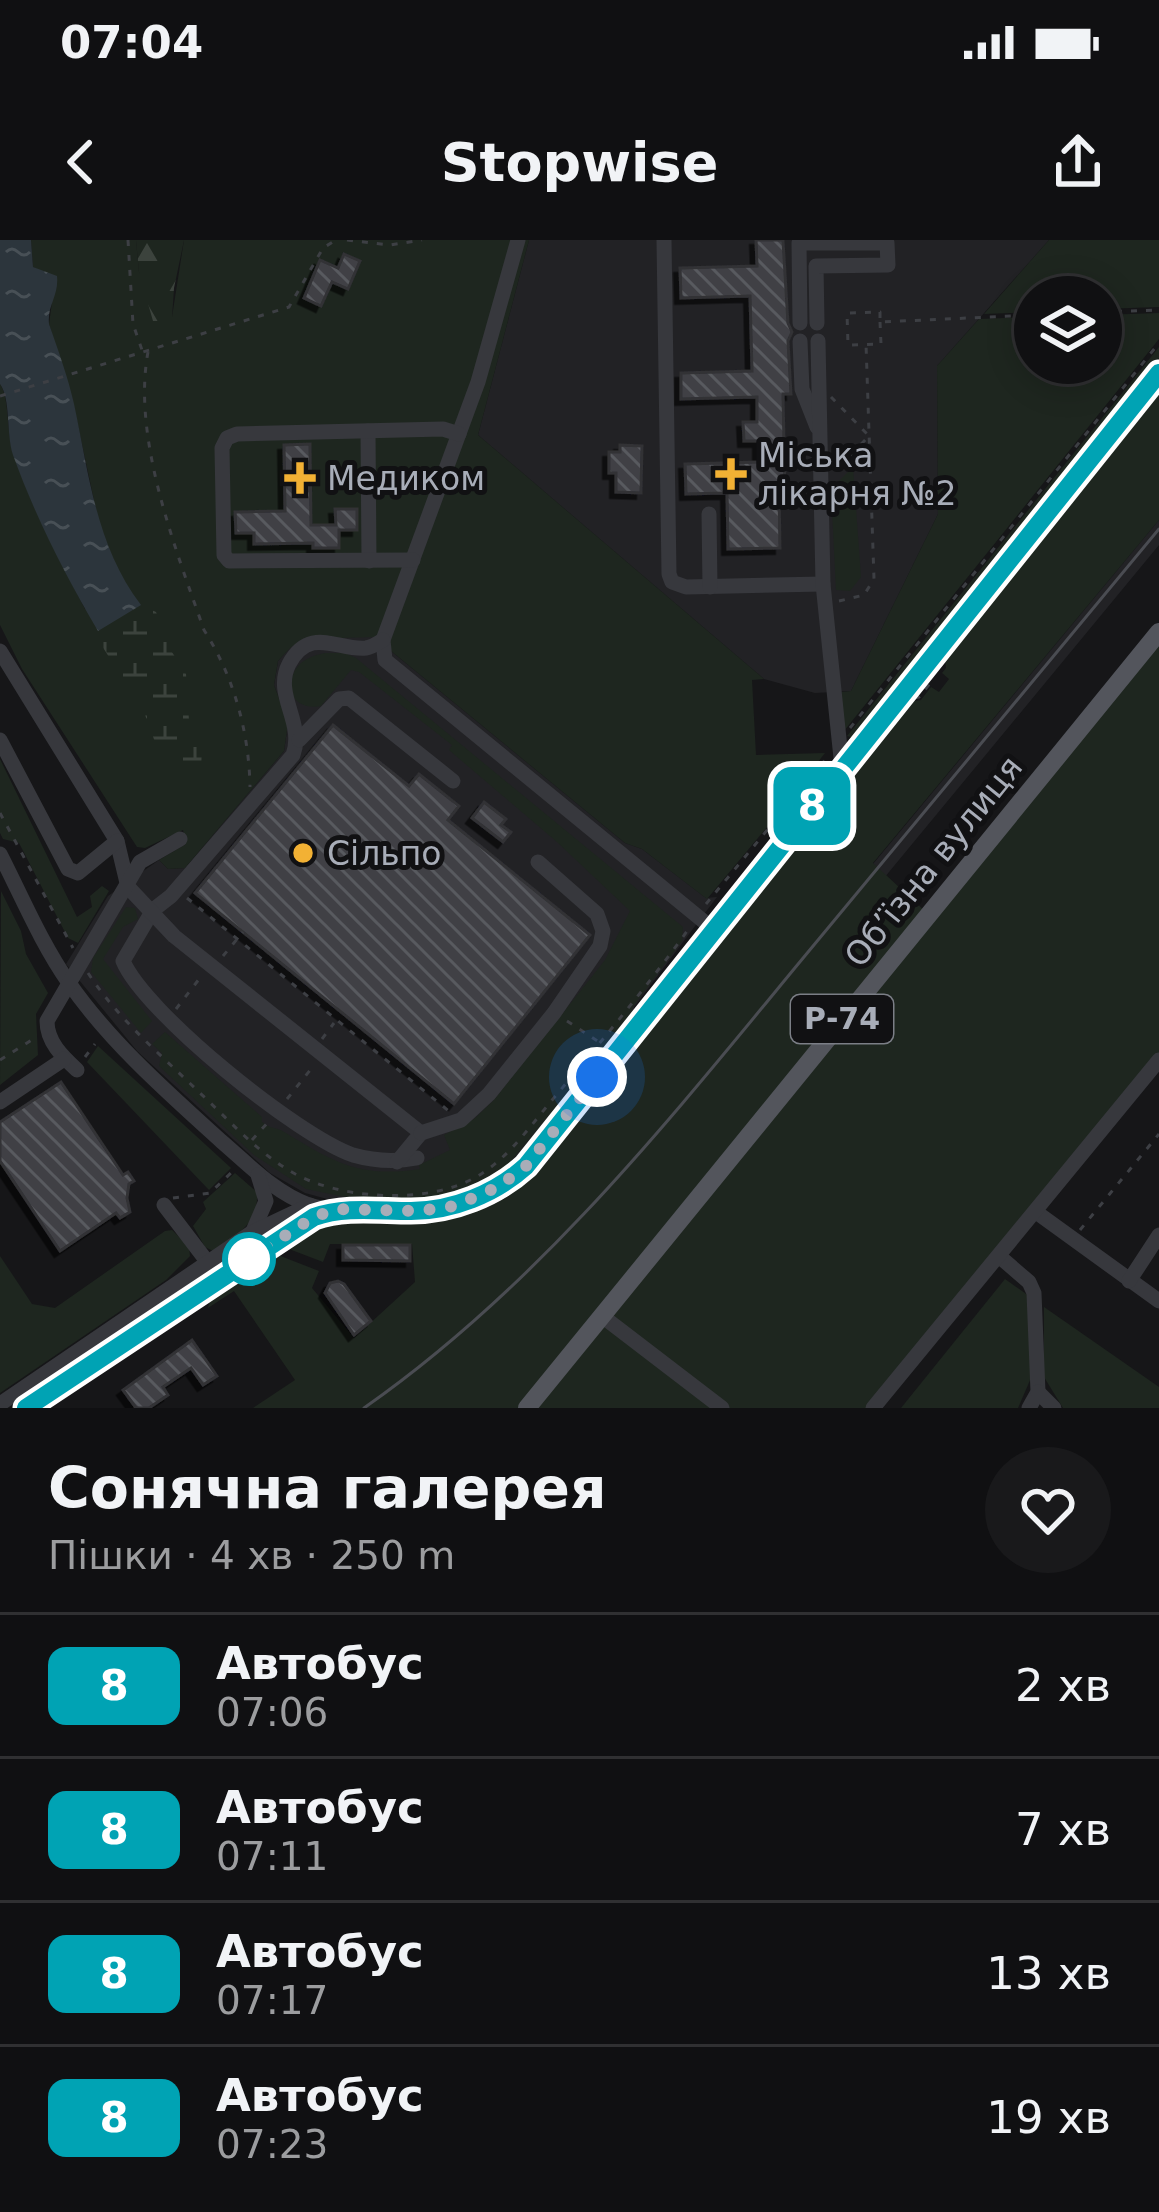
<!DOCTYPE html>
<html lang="uk">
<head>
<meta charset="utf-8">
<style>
  :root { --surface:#101012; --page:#19191b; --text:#f1f3f6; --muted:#9c9d9f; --line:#303032 }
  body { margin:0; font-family:"DejaVu Sans",sans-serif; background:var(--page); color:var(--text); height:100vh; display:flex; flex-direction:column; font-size:45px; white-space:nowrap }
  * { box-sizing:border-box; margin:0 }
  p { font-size:39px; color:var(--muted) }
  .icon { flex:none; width:66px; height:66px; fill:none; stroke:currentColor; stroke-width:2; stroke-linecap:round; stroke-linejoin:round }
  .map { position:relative; height:1168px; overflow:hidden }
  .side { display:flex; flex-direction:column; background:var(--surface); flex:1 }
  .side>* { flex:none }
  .badge { padding:0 24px; border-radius:18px; font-size:42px; line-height:78px }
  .tools { position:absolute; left:1014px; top:36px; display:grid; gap:24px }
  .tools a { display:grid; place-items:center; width:108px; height:108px; border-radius:50%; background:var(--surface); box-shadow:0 6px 30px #0003,0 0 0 3px var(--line); font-size:60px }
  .you { position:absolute; width:60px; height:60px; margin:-30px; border:9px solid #fff; border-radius:50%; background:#1a73e8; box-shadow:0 0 0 18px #1a73e833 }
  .map>.badge { position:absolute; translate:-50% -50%; box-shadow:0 0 0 6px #fff }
  .round { display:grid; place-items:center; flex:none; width:126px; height:126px; border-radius:63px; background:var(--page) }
  .overview { display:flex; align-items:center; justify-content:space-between; height:204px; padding:0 48px }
  h1 { font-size:57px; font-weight:800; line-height:90px }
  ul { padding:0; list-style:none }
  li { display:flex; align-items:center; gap:36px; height:144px; padding:0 48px; border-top:3px solid var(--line) }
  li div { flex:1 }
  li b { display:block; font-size:45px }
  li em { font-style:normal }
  li .badge { min-width:132px; font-weight:700; text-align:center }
  .status { display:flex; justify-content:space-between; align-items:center; height:84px; padding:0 60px; background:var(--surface); direction:ltr }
  .status svg { height:33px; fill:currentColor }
  header { display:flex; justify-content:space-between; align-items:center; height:156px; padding:0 48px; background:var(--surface); font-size:54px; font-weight:800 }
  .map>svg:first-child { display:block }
  .built { fill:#222225 }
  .grass { fill:#1e261f }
  .forest { fill:url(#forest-firs) }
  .wetland { fill:url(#wetland-marsh) }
  .water { fill:url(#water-ripples) }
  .building { fill:url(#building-back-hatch); stroke:#303034; stroke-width:3; filter:url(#shadow) }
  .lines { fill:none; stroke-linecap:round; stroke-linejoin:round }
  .path { stroke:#3d3f44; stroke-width:3; stroke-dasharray:6 9; stroke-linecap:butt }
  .minor { stroke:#37383d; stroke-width:15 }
  .major { stroke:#53555c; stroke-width:18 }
  .tram { stroke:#4a4c52; stroke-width:3 }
  .line-casing { stroke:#fff; stroke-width:27 }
  .line { stroke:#00a3b4; stroke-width:18 }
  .walk { stroke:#a8adb8; stroke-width:12; stroke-dasharray:0 21.6 }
  .poi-dot { fill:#f2b134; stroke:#111113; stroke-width:4.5 }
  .stop-dot { fill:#fff; stroke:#00a3b4; stroke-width:6 }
  .labels { text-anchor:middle; stroke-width:10; stroke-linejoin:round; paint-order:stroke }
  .shield { fill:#111113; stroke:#7b7e86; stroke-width:3 }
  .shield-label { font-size:30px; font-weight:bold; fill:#a8adb8 }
  .poi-label { font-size:33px; fill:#a8adb8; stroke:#111113; text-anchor:start }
  .street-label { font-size:33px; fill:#a8adb8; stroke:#111113 }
</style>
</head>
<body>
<div class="status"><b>07:04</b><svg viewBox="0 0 49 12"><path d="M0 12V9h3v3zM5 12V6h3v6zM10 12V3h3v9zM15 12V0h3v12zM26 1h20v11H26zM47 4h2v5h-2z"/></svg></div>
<header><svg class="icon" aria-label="back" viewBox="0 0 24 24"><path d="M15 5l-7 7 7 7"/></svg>Stopwise<svg class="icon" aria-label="share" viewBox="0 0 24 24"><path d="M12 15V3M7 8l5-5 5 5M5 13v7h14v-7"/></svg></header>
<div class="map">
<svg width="1159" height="1168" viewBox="0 0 1159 1168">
  <defs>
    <pattern id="forest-firs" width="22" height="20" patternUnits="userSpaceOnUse" patternTransform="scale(3)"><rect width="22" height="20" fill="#1e261f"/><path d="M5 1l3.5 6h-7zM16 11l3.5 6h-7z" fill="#3c433d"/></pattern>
    <pattern id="wetland-marsh" width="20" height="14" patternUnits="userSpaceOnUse" patternTransform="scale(3)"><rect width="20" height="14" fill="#1e261f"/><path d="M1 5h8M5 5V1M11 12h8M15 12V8" fill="none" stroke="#3c433d"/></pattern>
    <pattern id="water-ripples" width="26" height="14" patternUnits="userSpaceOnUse" patternTransform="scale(3)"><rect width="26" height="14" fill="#2c353c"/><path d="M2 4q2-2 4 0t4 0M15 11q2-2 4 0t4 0" fill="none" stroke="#485056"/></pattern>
    <pattern id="building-back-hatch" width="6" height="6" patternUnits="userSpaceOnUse" patternTransform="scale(3)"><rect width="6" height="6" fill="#404145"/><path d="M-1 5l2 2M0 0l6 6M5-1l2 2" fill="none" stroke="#595a5e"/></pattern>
    <filter id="shadow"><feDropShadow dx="-5.5" dy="5.5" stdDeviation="0" flood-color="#0009"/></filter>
  </defs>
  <rect width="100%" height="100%" fill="#161618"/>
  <g class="built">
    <path d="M529,0H1049L937,126L938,274L851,451L815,453L764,439L478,195Z"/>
    <path d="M1159,280V305L643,930L353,1168L873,624Z"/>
    <path d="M327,397H374L625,603L642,609L706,658L717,657L634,767L635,775L519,918L480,947L428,963L384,964L331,960L305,953L270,933L137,811L66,724L108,656L159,620L168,629L185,628L284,511L288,483L274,445L278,421L291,406Z"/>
  </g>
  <g class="grass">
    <path d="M31,0H136L139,32L172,77L184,0H529L478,195L764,439L752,440L756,515L825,513L803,541L795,536L785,549L793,556L707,659L642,609L625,603L374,397L308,399L291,407L278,421L274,445L288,483L284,511L185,628L168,629L159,620L186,604L183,590L145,608L137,607L22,429L0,385V144C10,158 6,194 14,215C32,269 59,318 85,369L140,365L124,344L100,288L74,167L49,84L52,62L46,34L33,27Z"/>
    <path d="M1049,0H1159V67L1101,69V57H1035V72L984,74Z"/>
    <path d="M1159,73V99L844,491L841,452L851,451L938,274L937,126L979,79L1035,77V123H1101V75Z"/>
    <path d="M1159,107V118L854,498L847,496Z"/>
    <path d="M1159,150V280L873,623L927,673L1159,392V820L873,1168H253L295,1140L234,1051L208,1068L211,1054L267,1016L278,1015L319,1031L312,1048L354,1098L415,1042L412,1004H330L323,1022L289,1009L287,1001L323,982L417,984L452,979L504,959L534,934L909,462L921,460L931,447L939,452L949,439L942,433L946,428L945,419Z"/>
    <path d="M853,227L861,337L850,351L836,350L831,249Z"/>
    <path d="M325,413H345L356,418L683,687L682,701L632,768V776L505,928L467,950L426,960L355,959L306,949L254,915L159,826L162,813L152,804L165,792L262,877V882C272,890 275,886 286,893C335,923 360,938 420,929L419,925L450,910L444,895L474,879L493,861L605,720L630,671L557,602L449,510L452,505L359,432L351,430L321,466C306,469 297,464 289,451C292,427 301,418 325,413Z"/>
    <path d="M0,519L77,677L92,667L90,656L102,646L109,651L78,703L68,698L19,603L3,599L0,593Z"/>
    <path d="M1,651L21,691L26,714L48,753L36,774L38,815L0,845Z"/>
    <path d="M126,667L135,668L138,679L123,687L103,719L152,781L141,793L91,732L93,718Z"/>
    <path d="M98,806L231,928L209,950L87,822Z"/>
    <path d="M235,933L257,952C259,984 237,995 213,1011L205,1007L193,986L206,969L203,962Z"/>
    <path d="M172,990L189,1007L190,1016L166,1040L0,1153V1016L32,1064L55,1068L165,991Z"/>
    <path d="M1005,1039L1029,1056L1031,1138L1018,1168H901Z"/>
    <path d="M1044,1067L1159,1147V1168H1063L1044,1137Z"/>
  </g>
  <path class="forest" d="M136,0H184L174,48L172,77L155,88L139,32Z"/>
  <path class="wetland" d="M141,365L156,372L170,409L186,434L189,481L202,506L201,530L188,538L175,536L162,521L144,472L102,406L98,391Z"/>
  <path class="water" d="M0,0H31L33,27L57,36C59,56 47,65 49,84C58,110 68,137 74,164C89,234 96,306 141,365L98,391C65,335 35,276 13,215C6,193 11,159 0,144Z"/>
  <g class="building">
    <path d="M756,0H783L788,83L792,92L788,101L791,154H783L785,249H779L780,308L728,309L727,253L686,254L685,224L759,222V201H744L743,182H757V157L681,159V133L752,131L750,56L681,58L680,28L757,26Z"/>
    <path d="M344,14L360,21L348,49L332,42L321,66L304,58L320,20L338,28Z"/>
    <path d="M310,204L311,285H336L335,269H357V290H339V308H313V303L254,304V293H236L235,272L285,271L284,205Z"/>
    <path d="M620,205L642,206L641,253L616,252V233H609V212H620Z"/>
    <path d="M333,485L409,546L419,534L459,566L448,580L590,695L454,864L195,653Z"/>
    <path d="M484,562L506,579L501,585L511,592L503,602L472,578Z"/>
    <path d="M61,842L123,935L128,932L134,941L129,944L127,958L130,972L120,978L116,973L60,1011L0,921V882Z"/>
    <path d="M343,1005H410V1021L343,1020Z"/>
    <path d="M338,1041L344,1044L371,1081L354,1095L325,1053L330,1043Z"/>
    <path d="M192,1100L217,1136L203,1145L191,1128L163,1147L168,1155L149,1168H136L123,1150Z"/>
  </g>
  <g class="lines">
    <g class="path">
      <path d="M128,0L133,84L142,110"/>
      <path d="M347,0L390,5L422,0"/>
      <path d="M1101,72L1159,70"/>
      <path d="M880,82L881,104L848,105L847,73L880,72V82L1035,75"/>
      <path d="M148,112C132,198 175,307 204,390C234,437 249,492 250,547"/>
      <path d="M0,156L289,67L323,8L336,0"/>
      <path d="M831,157L869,196L834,232"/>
      <path d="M839,361L864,355L874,339L866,104"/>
      <path d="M914,458L919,457L932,441"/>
      <path d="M850,488L1159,103"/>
      <path d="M0,573L73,708"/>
      <path d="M187,658L450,872"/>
      <path d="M706,664L826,519"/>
      <path d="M223,716L243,692"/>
      <path d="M88,733C118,779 161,815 200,853C229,880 256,911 290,931C338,960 428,965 476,937C508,919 530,886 553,859C600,803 647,747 690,687"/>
      <path d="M176,769L203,734"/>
      <path d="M567,781L599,802"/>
      <path d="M322,799L334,783"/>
      <path d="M85,817L95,804"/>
      <path d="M0,820L35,798"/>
      <path d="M287,859L315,824"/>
      <path d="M252,900L270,880"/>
      <path d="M173,958L210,953L233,931"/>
      <path d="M1080,990L1159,894"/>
    </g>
    <g class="minor">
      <path d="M518,0L478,142L383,400L385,420L713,689"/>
      <path d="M664,0L669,334L672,342L686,347L823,344"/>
      <path d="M800,83L799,3H887L888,25L816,26L817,83"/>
      <path d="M800,101L802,149L817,187"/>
      <path d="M818,101L823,344L841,518L847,523"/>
      <path d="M368,191L369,321"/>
      <path d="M709,274L710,347"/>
      <path d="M413,320L229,321L224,315L222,208L227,198L237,194L443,189L459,194"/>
      <path d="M383,400C378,403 372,407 366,408C338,411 310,385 289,424C273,455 305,482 293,515L171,656L153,670L123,721C145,773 298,896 353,915C374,921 396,922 417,918"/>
      <path d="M0,411L117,601L128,647L174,696L421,893L397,922"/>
      <path d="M0,500L68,629L78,633L117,601"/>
      <path d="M299,500L339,459L349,458L453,541"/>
      <path d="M0,614C22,657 41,703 69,743C111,803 167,852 221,901C248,924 275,953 309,965C334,973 365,970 391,971C441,971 488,960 526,926L1159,133"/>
      <path d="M77,830C62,816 47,802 47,781L140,622L180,599"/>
      <path d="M0,862L64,819"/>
      <path d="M421,893L461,880L489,854L554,773L600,706L603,691L597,674L538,622"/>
      <path d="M164,965L209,1024"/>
      <path d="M1036,972L1159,1061"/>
      <path d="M253,991L266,961L258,935"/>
      <path d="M1000,1017L1029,1042L1034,1053L1038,1152L1029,1168"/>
      <path d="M1129,1041L1159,995"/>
      <path d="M602,1076L722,1168"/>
      <path d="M1038,1152L1054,1168"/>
      <path d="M0,1164L251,993L310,965"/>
      <path d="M26,1168L280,998L331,971"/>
      <path d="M873,1168L1159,820"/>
    </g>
    <path class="major" d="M527,1168L1159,392"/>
    <path class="tram" d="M364,1168C534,1049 663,888 794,729C916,582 1037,435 1159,289"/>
  </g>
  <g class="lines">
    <defs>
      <path id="line" d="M26,1168L314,977C345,966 378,971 411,971C452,971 495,954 526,926L1159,133"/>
    </defs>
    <use href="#line" class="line-casing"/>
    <use href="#line" class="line"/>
    <path class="walk" d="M249,1019L314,977L337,969L418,971L454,966L498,947L526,926L597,837"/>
  </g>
  <g class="poi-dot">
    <path d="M725 216h12v12h12v12h-12v12h-12v-12h-12v-12h12z"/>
    <path d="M294 220h12v12h12v12h-12v12h-12v-12h-12v-12h12z"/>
    <circle cx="303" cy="613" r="12"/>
  </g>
  <circle class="stop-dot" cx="249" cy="1019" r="24"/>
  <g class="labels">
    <rect class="shield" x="791" y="755" width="102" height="48" rx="9"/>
    <g class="shield-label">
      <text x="842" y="789">Р-74</text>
    </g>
    <g class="poi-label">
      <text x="758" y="227">Міська<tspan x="758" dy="38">лікарня №2</tspan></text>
      <text x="327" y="250">Медиком</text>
      <text x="327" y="625">Сільпо</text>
    </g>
    <g class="street-label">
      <text transform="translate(933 621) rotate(-51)" y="12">Обʼїзна вулиця</text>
    </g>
  </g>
</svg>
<div class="tools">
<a><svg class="icon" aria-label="layers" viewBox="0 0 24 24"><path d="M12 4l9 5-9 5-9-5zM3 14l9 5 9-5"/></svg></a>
</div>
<div class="you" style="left:597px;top:837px"></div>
<b class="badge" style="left:812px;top:566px;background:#00a3b4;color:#fff">8</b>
</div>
<section class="side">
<div class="overview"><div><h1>Сонячна галерея</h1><p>Пішки · 4 хв · 250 m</p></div><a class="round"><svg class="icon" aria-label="heart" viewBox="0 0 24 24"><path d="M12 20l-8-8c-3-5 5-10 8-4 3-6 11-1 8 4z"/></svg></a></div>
<ul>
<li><span class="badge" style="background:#00a3b4;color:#fff">8</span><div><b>Автобус</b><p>07:06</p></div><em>2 хв</em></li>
<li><span class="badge" style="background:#00a3b4;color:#fff">8</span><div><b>Автобус</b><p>07:11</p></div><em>7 хв</em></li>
<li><span class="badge" style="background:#00a3b4;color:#fff">8</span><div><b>Автобус</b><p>07:17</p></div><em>13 хв</em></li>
<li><span class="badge" style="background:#00a3b4;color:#fff">8</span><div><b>Автобус</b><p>07:23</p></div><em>19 хв</em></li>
</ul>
</section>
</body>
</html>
